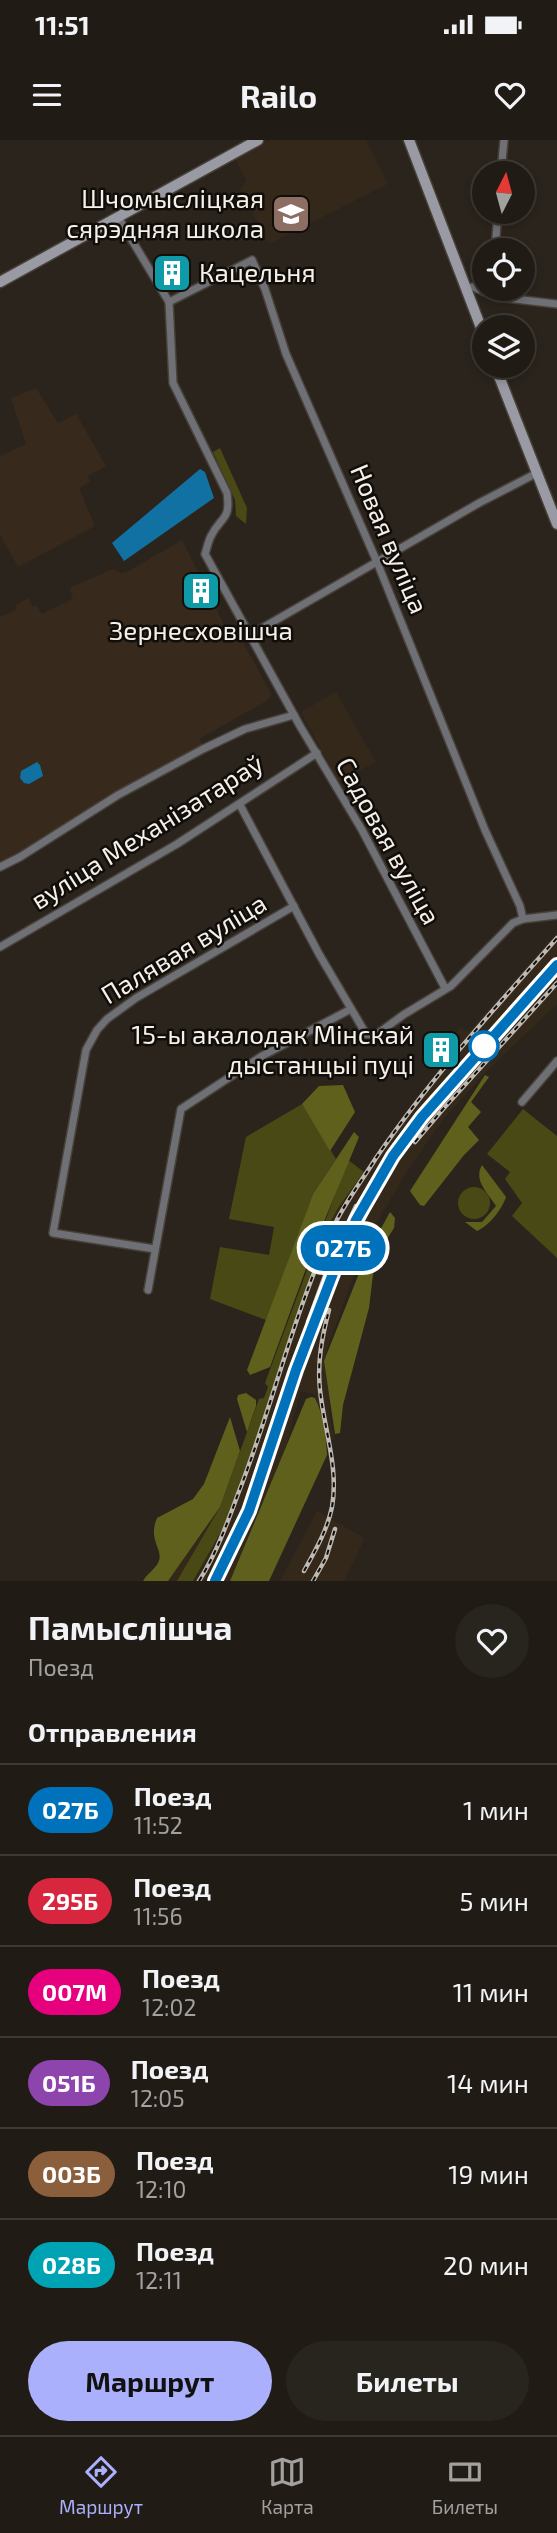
<!DOCTYPE html>
<html lang="ru">
<head>
<meta charset="utf-8">
<style>
  :root { --surface:#201b15; --page:#28241e; --text:#f1f3f6; --muted:#a2a1a0; --line:#3d3934; --accent:#aab0fb }
  body { margin:0; font-family:"Exo 2",sans-serif; background:var(--page); color:var(--text); height:100vh; display:flex; flex-direction:column; font-size:26px; white-space:nowrap }
  * { box-sizing:border-box; margin:0 }
  p { font-size:23px; color:var(--muted) }
  .icon { flex:none; width:38px; height:38px; fill:none; stroke:currentColor; stroke-width:2; stroke-linecap:round; stroke-linejoin:round }
  .map { position:relative; height:1441px; overflow:hidden }
  .details { display:flex; flex-direction:column; background:var(--surface); flex:1 }
  .details>* { flex:none }
  .badge { padding:0 14px; border-radius:23px; font-size:24px; line-height:46px }
  .needle { width:46px; rotate:6deg }
  .tools { position:absolute; left:472px; top:21px; display:grid; gap:14px }
  .tools a { display:grid; place-items:center; width:63px; height:63px; border-radius:50%; background:var(--surface); box-shadow:0 4px 10px #0003,0 0 0 2px var(--line); font-size:35px }
  .map>.badge { position:absolute; translate:-50% -50%; box-shadow:0 0 0 4px #fff }
  h2 { padding:0 28px; font-size:26px; line-height:63px }
  .round { display:grid; place-items:center; flex:none; width:74px; height:74px; border-radius:37px; background:var(--page) }
  .overview { display:flex; align-items:center; justify-content:space-between; height:119px; padding:0 28px }
  h1 { font-size:33px; font-weight:700; line-height:52px }
  .action { display:flex; gap:14px; margin-top:auto; padding:14px 28px }
  .action a { flex:1; height:80px; border-radius:42px; background:var(--accent); color:#111; font-size:28px; font-weight:700; line-height:80px; text-align:center }
  .action a+a { background:var(--page); color:var(--text) }
  ul { padding:0; list-style:none }
  li { display:flex; align-items:center; gap:21px; height:91px; padding:0 28px; border-top:2px solid var(--line) }
  li div { flex:1 }
  li b { display:block; font-size:26px }
  li em { font-style:normal }
  li .badge { min-width:77px; font-weight:700; text-align:center }
  .status { display:flex; justify-content:space-between; align-items:center; height:49px; padding:0 35px; background:var(--surface); direction:ltr }
  .status svg { height:19px; fill:currentColor }
  header { display:flex; justify-content:space-between; align-items:center; height:91px; padding:0 28px; background:var(--surface); font-size:32px; font-weight:700 }
  .dock { display:flex; justify-content:space-around; align-items:center; height:98px; border-top:2px solid var(--line); background:var(--surface); font-size:19px; color:var(--muted) }
  .dock a { display:grid; justify-items:center; gap:4px }
  .dock .active { color:var(--accent) }
  .map>svg:first-child { display:block }
  .industrial { fill:#372a1c }
  .built { fill:#34281b }
  .green { fill:#484914 }
  .forest { fill:#5f601c }
  .water { fill:#1071a2 }
  .lines { fill:none; stroke-linecap:round; stroke-linejoin:round }
  .street-casing { stroke:#474139; stroke-width:10 }
  .secondary-casing { stroke:#474139; stroke-width:13 }
  .street { stroke:#6f7075; stroke-width:7 }
  .secondary { stroke:#999aa3; stroke-width:10 }
  .rail-casing { stroke:#bfb9b3; stroke-width:4.5 }
  .rail { stroke:#110e0a; stroke-width:2; stroke-dasharray:5; stroke-linecap:butt }
  .line-casing { stroke:#fff; stroke-width:16 }
  .line { stroke:#0072bc; stroke-width:10 }
  .stop-dot { fill:#fff; stroke:#0072bc; stroke-width:3.5 }
  .labels { text-anchor:middle; stroke-width:5; stroke-linejoin:round; paint-order:stroke }
  .poi-label { font-size:26px; fill:#f6f0eb; stroke:#110e0a; text-anchor:end }
  .street-label { font-size:26px; fill:#f6f0eb; stroke:#110e0a }
</style>
</head>
<body>
<div class="status"><b>11:51</b><svg viewBox="0 0 49 12"><path d="M0 12V9h3v3zM5 12V6h3v6zM10 12V3h3v9zM15 12V0h3v12zM26 1h20v11H26zM47 4h2v5h-2z"/></svg></div>
<header><svg class="icon" aria-label="menu" viewBox="0 0 24 24"><path d="M4 6h16M4 12h16M4 18h16"/></svg>Railo<svg class="icon" aria-label="heart" viewBox="0 0 24 24"><path d="M12 20l-8-8c-3-5 5-10 8-4 3-6 11-1 8 4z"/></svg></header>
<div class="map">
<svg width="557" height="1441" viewBox="0 0 557 1441">
  <rect width="100%" height="100%" fill="#2b241c"/>
  <g class="industrial">
    <path d="M36,248L58,283L76,274L106,326L88,336L90,341L79,348L95,386L18,427L0,394V316L26,304L11,258Z"/>
    <path d="M182,400L229,495L238,493L272,555L268,560L199,599L203,605L86,670L17,716L0,723V477L17,469L16,465L28,458L33,467L37,466L42,474L71,460L73,458L70,450L71,447L113,429L121,433L127,432Z"/>
  </g>
  <g class="built">
    <path d="M270,0H366L388,44L269,104L240,49L247,41L235,19Z"/>
    <path d="M336,552L376,622L338,641L301,572Z"/>
    <path d="M557,792V864L486,932L442,981L405,1035L368,1097L327,1209L330,1278L335,1299L324,1302L316,1255L301,1251L286,1306L230,1441H168L220,1367L259,1259L264,1258L268,1247L265,1243L348,1020L365,1032L443,924L422,906L438,889L449,899L461,887L468,892Z"/>
    <path d="M317,1371L365,1398L344,1441H280Z"/>
  </g>
  <g class="green">
    <path d="M220,308L247,368L246,384L236,376L235,360L213,312Z"/>
    <path d="M302,964L336,1019L313,1054L266,1180L210,1159L220,1107L269,1115L274,1087L229,1079L246,997Z"/>
    <path d="M523,969L557,996V1118L512,1076L522,1063L505,1039L510,1032L487,1014Z"/>
    <path d="M348,1020L364,1032L338,1068L323,1096L259,1294L223,1388L193,1441H177L220,1367L259,1259L264,1258L268,1247L265,1243Z"/>
    <circle cx="474" cy="1063" r="16"/>
  </g>
  <g class="forest">
    <path d="M485,935L489,937L471,962L481,972L468,987L479,1000L464,1015L424,1066L420,1065L410,1051Z"/>
    <path d="M343,945L355,972L330,1011L302,964L319,946Z"/>
    <path d="M354,992L359,997L318,1096L270,1227L250,1235L247,1230L313,1054Z"/>
    <path d="M482,1025L506,1057C502,1069 489,1086 477,1091L465,1082H482L496,1066C488,1053 473,1040 482,1025Z"/>
    <path d="M390,1072L395,1078L394,1088L375,1118L369,1168L343,1265L340,1293L335,1294L324,1221L366,1116Z"/>
    <path d="M246,1253L256,1260V1266L247,1292L237,1259L238,1255Z"/>
    <path d="M311,1257L315,1258C323,1274 326,1296 327,1315L269,1441H230L306,1259Z"/>
    <path d="M230,1277L240,1311L220,1367L168,1441H143C147,1434 155,1429 158,1423C165,1410 147,1401 157,1378L193,1359L204,1344Z"/>
  </g>
  <g class="water">
    <path d="M200,329L205,332L214,358L124,421L112,403Z"/>
    <path d="M37,622L40,625L43,636L29,644L24,643L20,638L21,631Z"/>
  </g>
  <g class="lines">
    <defs>
      <g id="street">
        <path d="M501,33L504,0"/>
        <path d="M118,77L169,162L173,243L227,353C231,381 221,376 211,396C208,402 207,408 205,414L300,586L362,690L445,848"/>
        <path d="M495,110L498,72"/>
        <path d="M466,148L473,147L497,157L557,164"/>
        <path d="M169,162L252,120L265,149L286,214L377,422L485,690L520,766L523,779"/>
        <path d="M250,495L479,363L537,333"/>
        <path d="M240,665L319,814L366,894L376,895L403,875L451,846L513,783L523,779L557,775"/>
        <path d="M0,727L20,717L118,655L203,609L245,589L294,575"/>
        <path d="M0,807L177,704L317,613"/>
        <path d="M522,962L557,921"/>
        <path d="M155,1109L53,1093L86,910L97,890L107,879L136,858L294,766"/>
        <path d="M148,1150L181,969L262,916L351,869"/>
      </g>
      <g id="secondary">
        <path d="M409,0L485,198"/>
        <path d="M0,142L258,0"/>
        <path d="M495,226L557,384"/>
      </g>
    </defs>
    <use href="#street" class="street-casing"/>
    <use href="#secondary" class="secondary-casing"/>
    <use href="#street" class="street"/>
    <use href="#secondary" class="secondary"/>
    <defs>
      <g id="rail">
        <path d="M415,1002L443,969L557,843"/>
        <path d="M356,1080L393,1016L422,977L557,825"/>
        <path d="M320,1180L341,1125L366,1074"/>
        <path d="M308,1182L330,1122L356,1066"/>
        <path d="M304,1431C315,1411 327,1391 332,1367C339,1328 324,1289 320,1250C317,1222 322,1197 329,1170"/>
        <path d="M199,1441C216,1414 227,1384 238,1354C272,1268 293,1175 332,1090C343,1065 361,1042 376,1018C430,939 494,869 557,798"/>
        <path d="M215,1441C260,1356 283,1262 318,1173"/>
        <path d="M313,1441L326,1418L335,1389"/>
      </g>
    </defs>
    <use href="#rail" class="rail-casing"/>
    <use href="#rail" class="rail"/>
  </g>
  <g class="lines">
    <defs>
      <path id="line" d="M215,1441L249,1371L296,1230L337,1123L356,1080L393,1016L422,977L557,825"/>
    </defs>
    <use href="#line" class="line-casing"/>
    <use href="#line" class="line"/>
  </g>
  <defs>
    <symbol id="school-square" viewBox="-11 -11 22 22"><rect x="-9" y="-9" width="18" height="18" rx="4" fill="#8d6e63" stroke="#110e0a"/><path d="M0-5L7-2L0 1L-7-2ZM-4 1L0 2.5L4 1V4Q0 6-4 4Z" fill="#fff"/></symbol>
    <symbol id="building-square" viewBox="-11 -11 22 22"><rect x="-9" y="-9" width="18" height="18" rx="4" fill="#0f9aa8" stroke="#110e0a"/><path d="M-4-6H4V6H1V3H-1V6H-4ZM-2.5-4.3h1.7v1.8h-1.7ZM.8-4.3h1.7v1.8H.8ZM-2.5-1h1.7V.8h-1.7ZM.8-1h1.7V.8H.8Z" fill="#fff"/></symbol>
  </defs>
  <g fill-rule="evenodd">
    <use href="#school-square" x="269" y="52" width="44" height="44"/>
    <use href="#building-square" x="150" y="111" width="44" height="44"/>
    <use href="#building-square" x="179" y="429" width="44" height="44"/>
    <use href="#building-square" x="419" y="888" width="44" height="44"/>
  </g>
  <circle class="stop-dot" cx="484" cy="906" r="14"/>
  <g class="labels">
    <g class="poi-label">
      <text x="264" y="68">Шчомысліцкая<tspan x="264" dy="30">сярэдняя школа</tspan></text>
      <text x="199" y="142" text-anchor="start">Кацельня</text>
      <text x="201" y="500" text-anchor="middle">Зернесховішча</text>
      <text x="414" y="904">15-ы акалодак Мінскай<tspan x="414" dy="30">дыстанцыі пуці</tspan></text>
    </g>
    <g class="street-label">
      <text transform="translate(389 399) rotate(67)" y="9">Новая вуліца</text>
      <text transform="translate(147 692) rotate(-32)" y="9">вуліца Механізатараў</text>
      <text transform="translate(388 701) rotate(61)" y="9">Садовая вуліца</text>
      <text transform="translate(184 809) rotate(-31)" y="9">Палявая вуліца</text>
    </g>
  </g>
</svg>
<div class="tools">
<a><svg class="needle" viewBox="-14 -14 28 28"><path d="M0-13l5 13h-10z" fill="#e53935"/><path d="M0 13l5-13h-10z" fill="#a2a1a0"/></svg></a>
<a><svg class="icon" aria-label="locate" viewBox="0 0 24 24"><circle cx="12" cy="12" r="6"/><path d="M12 2v4M12 18v4M2 12h4M18 12h4"/></svg></a>
<a><svg class="icon" aria-label="layers" viewBox="0 0 24 24"><path d="M12 4l9 5-9 5-9-5zM3 14l9 5 9-5"/></svg></a>
</div>
<b class="badge" style="left:343px;top:1108px;background:#0072bc;color:#fff">027Б</b>
</div>
<section class="details">
<div class="overview"><div><h1>Памыслішча</h1><p>Поезд</p></div><a class="round"><svg class="icon" aria-label="heart" viewBox="0 0 24 24"><path d="M12 20l-8-8c-3-5 5-10 8-4 3-6 11-1 8 4z"/></svg></a></div>
<h2>Отправления</h2>
<ul>
<li><span class="badge" style="background:#0072bc;color:#fff">027Б</span><div><b>Поезд</b><p>11:52</p></div><em>1 мин</em></li>
<li><span class="badge" style="background:#d7263d;color:#fff">295Б</span><div><b>Поезд</b><p>11:56</p></div><em>5 мин</em></li>
<li><span class="badge" style="background:#e6007e;color:#fff">007М</span><div><b>Поезд</b><p>12:02</p></div><em>11 мин</em></li>
<li><span class="badge" style="background:#8e44ad;color:#fff">051Б</span><div><b>Поезд</b><p>12:05</p></div><em>14 мин</em></li>
<li><span class="badge" style="background:#8b5e3c;color:#fff">003Б</span><div><b>Поезд</b><p>12:10</p></div><em>19 мин</em></li>
<li><span class="badge" style="background:#00a3b4;color:#fff">028Б</span><div><b>Поезд</b><p>12:11</p></div><em>20 мин</em></li>
</ul>
<div class="action"><a>Маршрут</a><a>Билеты</a></div>
</section>
<nav class="dock">
<a class="active"><svg class="icon" aria-label="directions" viewBox="0 0 24 24"><path d="M12 3l9 9-9 9-9-9zM9 14v-3h6M13 9l2 2-2 2"/></svg>Маршрут</a>
<a><svg class="icon" aria-label="map" viewBox="0 0 24 24"><path d="M3 6l6-2 6 2 6-2v14l-6 2-6-2-6 2zM9 4v14M15 6v14"/></svg>Карта</a>
<a><svg class="icon" aria-label="tickets" viewBox="0 0 24 24"><path d="M3 7h18v10H3zM15 7v10"/></svg>Билеты</a>
</nav>
</body>
</html>
